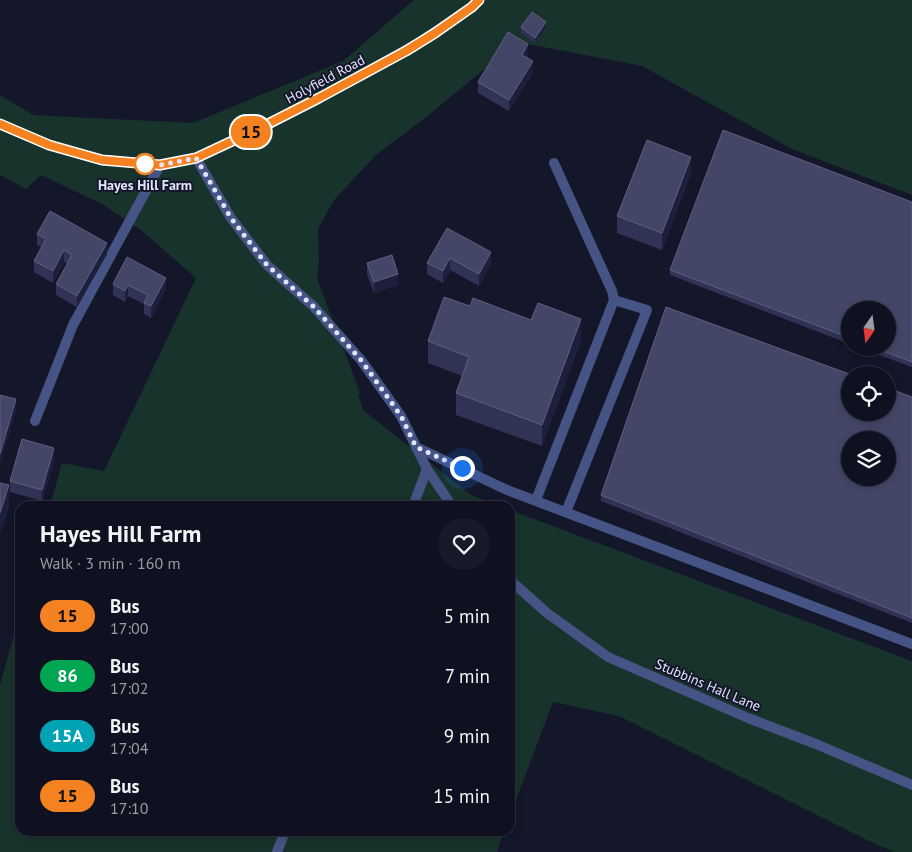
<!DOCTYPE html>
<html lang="en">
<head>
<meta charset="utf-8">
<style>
  :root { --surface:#0f1120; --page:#181a29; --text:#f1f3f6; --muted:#9b9da5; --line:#2f313e }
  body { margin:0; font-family:"PT Sans",sans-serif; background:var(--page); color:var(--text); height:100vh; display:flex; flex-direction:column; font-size:19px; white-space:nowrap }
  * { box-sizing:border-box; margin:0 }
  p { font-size:16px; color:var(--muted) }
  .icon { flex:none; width:28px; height:28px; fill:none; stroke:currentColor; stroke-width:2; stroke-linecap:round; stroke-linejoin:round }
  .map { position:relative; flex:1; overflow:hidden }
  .panel { position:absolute; left:15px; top:501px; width:500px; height:335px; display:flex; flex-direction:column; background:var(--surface); border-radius:15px; box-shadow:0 2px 8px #0003,0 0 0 1px var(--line) }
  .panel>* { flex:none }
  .badge { padding:0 10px; border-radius:16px; font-size:18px; line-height:32px }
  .needle { width:32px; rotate:194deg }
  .buttons { position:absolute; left:841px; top:301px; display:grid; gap:10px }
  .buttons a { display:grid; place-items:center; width:55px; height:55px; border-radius:50%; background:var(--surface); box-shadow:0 2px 8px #0003,0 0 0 1px var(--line); font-size:25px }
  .you { position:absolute; width:25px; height:25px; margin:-12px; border:4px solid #fff; border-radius:50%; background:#1a73e8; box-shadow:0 0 0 8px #1a73e833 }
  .map>.badge { position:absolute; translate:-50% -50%; box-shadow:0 0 0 2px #fff }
  .round { display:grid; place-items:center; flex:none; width:52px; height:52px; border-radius:26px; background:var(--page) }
  .overview { display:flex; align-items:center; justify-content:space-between; height:85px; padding:0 25px }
  h1 { font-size:24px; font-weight:600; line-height:38px }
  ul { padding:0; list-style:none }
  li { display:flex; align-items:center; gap:15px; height:60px; padding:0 25px }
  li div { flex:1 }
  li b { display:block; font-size:19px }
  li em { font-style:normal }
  li .badge { min-width:55px; font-weight:700; text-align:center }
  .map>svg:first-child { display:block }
  .green { fill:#18332b }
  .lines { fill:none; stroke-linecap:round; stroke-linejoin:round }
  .lane { stroke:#455484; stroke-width:10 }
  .secondary { stroke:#839ff1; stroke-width:10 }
  .wall { fill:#303356 }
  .shaded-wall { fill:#1d203d }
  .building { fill:#434667; stroke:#5c5f7f; fill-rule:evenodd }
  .line-casing { stroke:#fff; stroke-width:11 }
  .line { stroke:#f58220; stroke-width:8 }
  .walk { stroke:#e1e5fc; stroke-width:5; stroke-dasharray:0 9 }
  .stop-dot { fill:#fff; stroke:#f58220; stroke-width:2.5 }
  .labels { text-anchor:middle; stroke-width:4; stroke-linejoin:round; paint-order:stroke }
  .street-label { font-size:14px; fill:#e1e5fc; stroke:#14172a }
  .stop-label { font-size:14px; font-weight:bold; fill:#e1e5fc; stroke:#14172a }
</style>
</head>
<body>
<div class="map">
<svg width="912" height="852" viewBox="0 0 912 852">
  <rect width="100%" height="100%" fill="#14172a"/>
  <g class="green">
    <path d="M414,0H912V195L792,149L642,66L517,42L425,118L376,155L334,200L318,229L319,261L317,279L361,395L358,393L363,410L471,495L501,506H50L62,463L104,471L196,278L141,230L102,204L41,175L26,189L0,175V95L33,115L193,123L343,61Z"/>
    <path d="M510,510L912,661V852H894L869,841L619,716L553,702L510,816Z"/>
    <path d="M20,613V831H504L497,852H0V685Z"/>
  </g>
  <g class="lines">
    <g class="lane">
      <path d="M196,158L231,218L267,265L313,306L361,360L401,416L427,469L413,506"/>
      <path d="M35,421L73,325L160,165"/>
      <path d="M416,447L507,490L912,644"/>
      <path d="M427,469L452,506"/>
      <path d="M536,500L614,300L612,291L554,163"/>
      <path d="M566,512L647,310L614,300"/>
      <path d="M510,580L547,613L608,657L748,718L816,744L912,785"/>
      <path d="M277,852L285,831"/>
    </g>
    <path class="secondary" d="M0,124L49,145L102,160L160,165L196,158L263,127L319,98L372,69L422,41L472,7L479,0"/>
  </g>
  <g class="wall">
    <path d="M521,27L546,28L535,43L521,33Z"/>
    <path d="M528,55L527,58L533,72L509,111L478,93V82Z"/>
    <path d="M691,173L662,250L617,233V216Z"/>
    <path d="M912,202V367L860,348H888L850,310V344L670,275V270Z"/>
    <path d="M447,228L491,264L479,286L450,270L443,283L427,274V263Z"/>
    <path d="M37,234L107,254L77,307L56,295V284L68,264L64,262L53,283L34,272V261L41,247L37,245Z"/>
    <path d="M127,257L166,289L151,318L144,314V304L128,296L125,302L113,295V284Z"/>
    <path d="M367,263L398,285L374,293L367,274Z"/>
    <path d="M470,306L581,340L542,446L456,415V393L462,376L428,363V341Z"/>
    <path d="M912,397V623L601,501V495Z"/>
    <path d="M54,460L42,501L10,492V481Z"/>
  </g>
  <g class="shaded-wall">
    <path d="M546,22V28L535,43V38Z"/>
    <path d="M528,44V55L522,66V55Z"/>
    <path d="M533,61V72L509,111V100Z"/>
    <path d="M691,157V173L662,250V233Z"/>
    <path d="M107,243V254L77,307V296Z"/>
    <path d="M64,250V262L53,283V271Z"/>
    <path d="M491,252V264L479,286V274Z"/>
    <path d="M450,258V270L443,283V271Z"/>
    <path d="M398,274V285L374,293V282Z"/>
    <path d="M166,278V289L151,318V306Z"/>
    <path d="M128,285V296L125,302V291Z"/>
    <path d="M581,319V340L542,446V425Z"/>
    <path d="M16,399V411L0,465V454Z"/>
    <path d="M54,448V460L42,501V490Z"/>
    <path d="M9,485V507L0,535V513Z"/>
  </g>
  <g class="building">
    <path d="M532,12L546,22L535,38L521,27Z"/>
    <path d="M508,32L528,44L522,55L533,61L509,100L478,82Z"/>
    <path d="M723,130L912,202V362L875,348H888V310H850V338L670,270Z"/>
    <path d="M647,140L691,157L662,233L617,216Z"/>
    <path d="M50,211L107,243L77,296L56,284L72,255L64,250L53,271L34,261L46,239L37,234Z"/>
    <path d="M447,228L491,252L479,274L450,258L443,271L427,263Z"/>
    <path d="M392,255L398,274L374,282L367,263Z"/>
    <path d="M127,257L166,278L151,306L144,303L148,295L128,285L125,291L113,284Z"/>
    <path d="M444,297L470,306L473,298L531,320L538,303L581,319L542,425L456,393L469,357L428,341Z"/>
    <path d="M666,307L852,375H850V412H888V388L912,397V618L601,495ZM850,440H888V478H850Z"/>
    <path d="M0,395L16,399L0,454Z"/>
    <path d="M22,439L54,448L42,490L10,481Z"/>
    <path d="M0,483L9,485L0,513Z"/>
  </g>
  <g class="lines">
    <defs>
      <path id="line" d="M0,124L49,145L102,160L160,165L196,158L262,127L319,98L406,51L435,33L472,7L479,0"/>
    </defs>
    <use href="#line" class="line-casing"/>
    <use href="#line" class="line"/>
    <path class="walk" d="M145,164L140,163L160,165L196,158L231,218L267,265L313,306L361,360L401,416L416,447L462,468"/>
  </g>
  <circle class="stop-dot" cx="145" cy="164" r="10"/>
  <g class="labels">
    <g class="street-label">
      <text transform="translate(325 79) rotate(-28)" y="5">Holyfield Road</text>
      <text transform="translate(708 685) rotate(23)" y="5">Stubbins Hall Lane</text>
    </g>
    <g class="stop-label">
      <text x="145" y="190">Hayes Hill Farm</text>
    </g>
  </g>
</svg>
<div class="buttons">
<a><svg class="needle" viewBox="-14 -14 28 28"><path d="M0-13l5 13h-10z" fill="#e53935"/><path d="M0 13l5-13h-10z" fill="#9b9da5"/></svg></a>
<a><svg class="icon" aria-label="locate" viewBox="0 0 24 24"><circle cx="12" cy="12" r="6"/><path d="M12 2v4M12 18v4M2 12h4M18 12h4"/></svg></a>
<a><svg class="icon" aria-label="layers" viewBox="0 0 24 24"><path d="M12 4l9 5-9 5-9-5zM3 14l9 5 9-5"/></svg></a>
</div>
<div class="you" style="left:462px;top:468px"></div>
<b class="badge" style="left:251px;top:132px;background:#f58220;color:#111">15</b>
<section class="panel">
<div class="overview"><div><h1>Hayes Hill Farm</h1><p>Walk · 3 min · 160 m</p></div><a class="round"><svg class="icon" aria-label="heart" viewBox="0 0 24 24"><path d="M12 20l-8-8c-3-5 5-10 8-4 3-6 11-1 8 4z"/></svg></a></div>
<ul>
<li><span class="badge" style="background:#f58220;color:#111">15</span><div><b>Bus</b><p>17:00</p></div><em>5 min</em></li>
<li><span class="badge" style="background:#00a651;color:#fff">86</span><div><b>Bus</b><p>17:02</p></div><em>7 min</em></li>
<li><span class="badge" style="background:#00a3b4;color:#fff">15A</span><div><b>Bus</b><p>17:04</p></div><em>9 min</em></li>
<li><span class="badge" style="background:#f58220;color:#111">15</span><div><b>Bus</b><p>17:10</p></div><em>15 min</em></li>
</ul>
</section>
</div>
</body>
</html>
